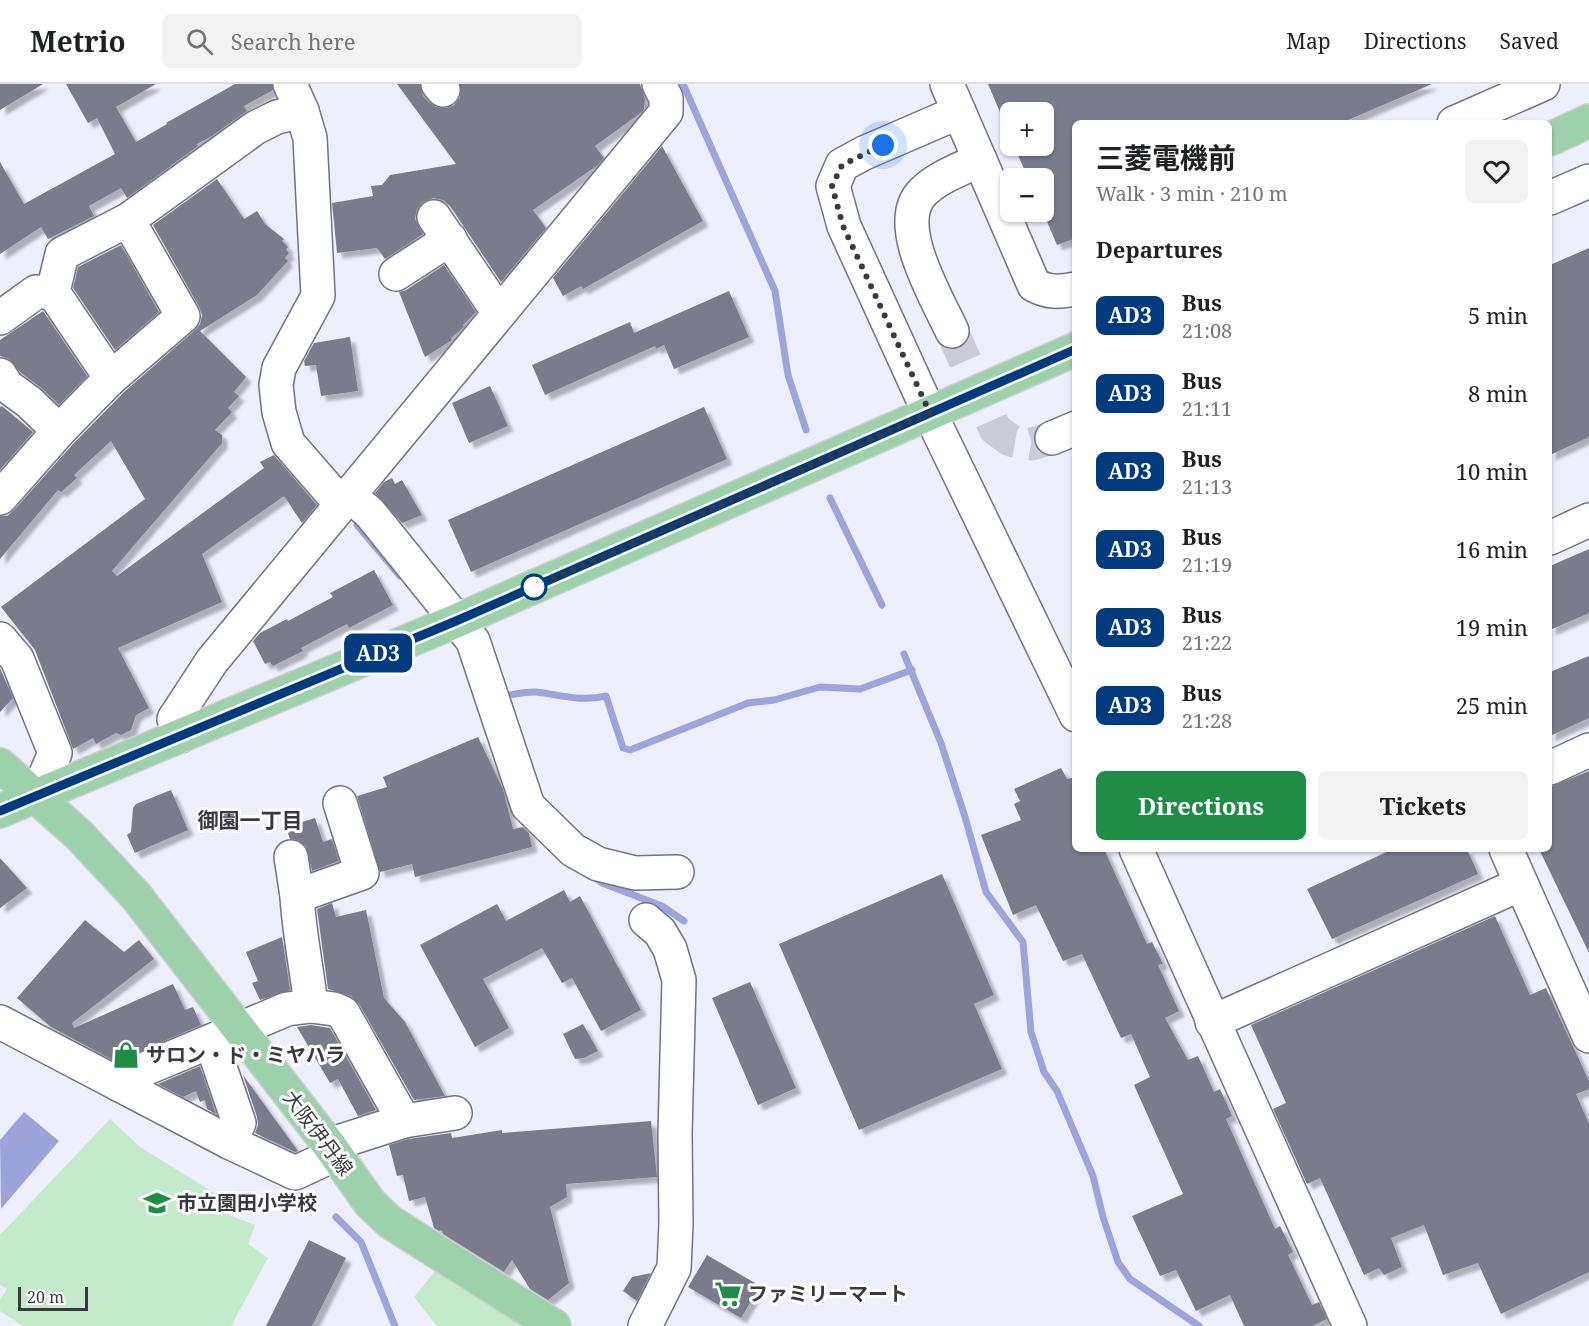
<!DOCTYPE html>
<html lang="en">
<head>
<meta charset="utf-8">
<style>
  :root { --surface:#fff; --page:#f2f2f2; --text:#202124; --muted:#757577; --line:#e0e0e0; --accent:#1f8d45 }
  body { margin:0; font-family:"Noto Serif","Noto Sans JP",serif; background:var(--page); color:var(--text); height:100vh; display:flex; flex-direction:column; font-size:22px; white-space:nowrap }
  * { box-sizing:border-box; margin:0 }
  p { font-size:20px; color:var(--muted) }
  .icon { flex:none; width:33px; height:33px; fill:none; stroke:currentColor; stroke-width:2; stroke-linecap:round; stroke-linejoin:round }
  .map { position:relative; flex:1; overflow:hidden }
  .details { position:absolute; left:1072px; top:36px; width:480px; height:732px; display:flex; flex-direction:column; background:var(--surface); border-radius:9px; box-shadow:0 2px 4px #0004 }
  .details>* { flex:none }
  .badge { padding:0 12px; border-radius:9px; font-size:21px; line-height:39px }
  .fabs { position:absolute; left:1000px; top:18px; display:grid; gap:12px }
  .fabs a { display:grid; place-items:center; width:54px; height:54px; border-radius:9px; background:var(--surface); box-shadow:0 2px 4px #0004; font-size:30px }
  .scale { position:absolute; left:18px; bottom:15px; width:70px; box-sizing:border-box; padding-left:6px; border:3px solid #393a40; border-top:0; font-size:16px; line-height:21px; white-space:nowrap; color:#393a40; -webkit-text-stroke:4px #fefefe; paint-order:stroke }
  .you { position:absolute; width:30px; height:30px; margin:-15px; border:4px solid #fff; border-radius:50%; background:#1a73e8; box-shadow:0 0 0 9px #1a73e833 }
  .map>.badge { position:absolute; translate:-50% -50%; box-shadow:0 0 0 3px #fff }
  h2 { padding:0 24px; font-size:22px; line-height:54px }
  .round { display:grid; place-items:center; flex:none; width:63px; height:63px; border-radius:9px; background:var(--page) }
  .headline { display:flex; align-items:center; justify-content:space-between; height:102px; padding:0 24px }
  h1 { font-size:28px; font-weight:700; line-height:45px }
  .primary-button { display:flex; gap:12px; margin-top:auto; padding:12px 24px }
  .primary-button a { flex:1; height:69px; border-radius:9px; background:var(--accent); color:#fff; font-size:24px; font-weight:700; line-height:69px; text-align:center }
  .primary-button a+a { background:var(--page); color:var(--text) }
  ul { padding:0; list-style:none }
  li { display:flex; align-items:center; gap:18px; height:78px; padding:0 24px }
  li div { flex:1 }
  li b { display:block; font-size:22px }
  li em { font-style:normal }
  li .badge { min-width:66px; font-weight:700; text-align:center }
  header { display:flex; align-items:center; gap:36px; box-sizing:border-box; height:84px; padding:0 30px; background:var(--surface); border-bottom:2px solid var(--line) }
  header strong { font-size:28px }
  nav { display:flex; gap:33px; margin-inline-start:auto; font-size:21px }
  .search { width:420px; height:54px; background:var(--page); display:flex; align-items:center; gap:15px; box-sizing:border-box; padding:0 21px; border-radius:9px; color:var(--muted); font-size:22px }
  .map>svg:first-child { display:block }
  .green { fill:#c3eac9 }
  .water { fill:#9ea4db }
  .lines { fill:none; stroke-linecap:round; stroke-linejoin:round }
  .stream { stroke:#9ea4db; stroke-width:7 }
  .building { fill:#7a7c8b; filter:url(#shadow) }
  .minor-tunnel { stroke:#cacbd7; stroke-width:33; stroke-dasharray:33 16; stroke-linecap:butt }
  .minor-casing { stroke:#717383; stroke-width:36 }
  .major-casing { stroke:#cfd0d1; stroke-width:36 }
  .minor { stroke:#fff; stroke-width:33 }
  .major { stroke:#9dd1aa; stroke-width:33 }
  .line-casing { stroke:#fff; stroke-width:14 }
  .line { stroke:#003b80; stroke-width:9 }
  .walk { stroke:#393a40; stroke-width:6; stroke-dasharray:0 10.8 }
  .stop-dot { fill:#fff; stroke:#003b80; stroke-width:3 }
  .labels { text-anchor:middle; stroke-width:6; stroke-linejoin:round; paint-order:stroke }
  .poi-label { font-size:20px; font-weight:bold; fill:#393a40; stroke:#fefefe; text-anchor:start }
  .street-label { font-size:20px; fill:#393a40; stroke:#fefefe }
  .neighbourhood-label { font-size:21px; font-weight:bold; fill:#373846; stroke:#fefefe }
</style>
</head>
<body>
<header>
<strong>Metrio</strong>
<div class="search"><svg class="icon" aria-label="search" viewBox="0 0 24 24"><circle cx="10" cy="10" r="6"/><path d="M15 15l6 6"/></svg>Search here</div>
<nav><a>Map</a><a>Directions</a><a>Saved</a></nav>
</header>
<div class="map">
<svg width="1589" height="1242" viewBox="0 0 1589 1242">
  <defs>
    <filter id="shadow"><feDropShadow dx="5.5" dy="5.5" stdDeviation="1.5" flood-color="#0004"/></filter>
  </defs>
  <rect width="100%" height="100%" fill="#eeeffd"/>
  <g class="green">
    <path d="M110,1035L140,1063L234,1121L229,1131L255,1141L248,1160L268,1174L231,1242H23L0,1227V1216L7,1205L0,1201V1151Z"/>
    <path d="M436,1186L528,1242H437L414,1213Z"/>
  </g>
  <path class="water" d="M24,1028L59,1057L1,1125L0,1056Z"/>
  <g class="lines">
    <g class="stream">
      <path d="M683,0L775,207L788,291L806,346"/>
      <path d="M830,414L882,521"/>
      <path d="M357,441L400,492"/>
      <path d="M904,570L941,659L965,733L986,808L1023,858L1031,948L1044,988L1057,1007L1093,1092L1103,1133L1118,1178L1130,1195L1199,1242"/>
      <path d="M503,612C513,611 526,607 536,608C561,611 581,618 606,612L623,664L630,666L748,619L774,616L820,603L860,605L912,586"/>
      <path d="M593,792L602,799L662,822L684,837"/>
      <path d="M336,1133L361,1158L395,1242"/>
    </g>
  </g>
  <g class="building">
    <path d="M0,0H43L0,26Z"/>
    <path d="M66,0H156L116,23L136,58L167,40L166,39L235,0H272L273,6L244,22L247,27L212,52L197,60L198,62L127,114L121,104L89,122L94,132L48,155L41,143L0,170V78L24,120L115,70L97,34L88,39Z"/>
    <path d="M397,0H420L423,12L429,18L436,23L446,24L454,21L460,13V0H640L645,15L644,25L642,28L595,62L604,74L598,81L533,126L546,144L501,198L450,122L443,116L433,114L423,118L417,125L415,135L423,150L385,175L377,164L337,169L332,119L373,112L371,102L382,101L390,91L456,80Z"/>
    <path d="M988,0H1432L1341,39H1076V154L1057,161L1043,128L1044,94H1028L1014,62H1044V28H1011V54Z"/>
    <path d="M662,62L703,137L583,205L581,202L563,212L553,194Z"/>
    <path d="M217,95L244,135L257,127L265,140L284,155L282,157L288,163L286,166L289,169L285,174L288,177L257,211L200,247L246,293L234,308L239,312L228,324L232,328L215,346L222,351V359L112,487L117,492L264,384L260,378L274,371L317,421L302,439L284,412L202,470L222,518L118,564L149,624L136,631L131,646L121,651L116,649L96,660L93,654L73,665L35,566L1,523L145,415L111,357L74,391L77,394L61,408L58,406L0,475V432H7L14,426L73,360L124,308L195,246L200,240L202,231L199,223L153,141Z"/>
    <path d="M121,161L159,228L115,266L73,204L78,183Z"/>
    <path d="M1589,164V353L1550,371V181Z"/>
    <path d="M444,181L476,228L463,241L464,243L451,254L452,256L425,273L399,208L406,206Z"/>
    <path d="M729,207L749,253L674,285L664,261L656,265L655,262L545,311L532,281L630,238L634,249Z"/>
    <path d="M43,227L87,292L59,321L40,303L21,289L9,275L0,272V256Z"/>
    <path d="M350,253L358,307L321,312L316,281L305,282L304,277L314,259Z"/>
    <path d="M490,302L508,342L469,359L452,319Z"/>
    <path d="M2,322L33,348L0,386V323Z"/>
    <path d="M704,323L727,375L471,488L448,436Z"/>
    <path d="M392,394L395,400L402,396L422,431L402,439L375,409L384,398Z"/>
    <path d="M1589,465V529L1550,546V482Z"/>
    <path d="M374,486L393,521L349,544L347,540L301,564L303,567L273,582L270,578L265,580L253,557L260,549L287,535L288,537L333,513L330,509Z"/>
    <path d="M1589,572V634L1550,652V588Z"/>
    <path d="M0,584L13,614L0,628Z"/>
    <path d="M478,653L503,705L513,745L523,743L529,749L532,763L415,793L412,780L380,788L357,712L387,703L383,693Z"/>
    <path d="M1061,684L1067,695L1076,693V765H1104L1147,860L1152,858L1163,880L1158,881L1179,927L1165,934L1188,976L1198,972L1214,1008L1220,1005L1232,1032L1226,1035L1275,1145L1280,1142L1293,1168L1288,1171L1312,1221L1319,1218L1327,1235L1312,1242H1244L1230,1211L1196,1227L1176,1186L1160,1192L1132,1132L1183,1110L1134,1001L1150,993L1131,950L1121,954L1082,870L1063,877L1036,821L1013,831L981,751L1021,736L1014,720L1020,717L1014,705Z"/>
    <path d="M1589,687V869L1539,765H1550V703Z"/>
    <path d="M171,706L188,746L135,769L127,751L131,748L133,724L136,720Z"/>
    <path d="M315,734L323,758L332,755L339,777L312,787L306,762L298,756L290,755L286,743Z"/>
    <path d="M1393,765H1467L1478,790L1332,855L1307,805Z"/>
    <path d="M0,774L27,804L0,824Z"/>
    <path d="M942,790L994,911L974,920L1002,985L859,1046L779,860Z"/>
    <path d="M564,806L570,818L580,812L641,926L601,947L572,894L562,899L542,864L483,895L509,944L475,963L420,861L497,820L506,837Z"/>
    <path d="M332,819L336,833L366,826L384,914L405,938L445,1012L414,1016L359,920L351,912L328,905L317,825Z"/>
    <path d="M1495,832L1530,911L1546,904L1589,997V1005L1576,1010L1589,1040V1188L1501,1230L1478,1179L1443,1191L1424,1141L1391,1154L1402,1183L1384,1191L1379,1184L1364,1191L1320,1094L1307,1100L1273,1025L1286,1019L1251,941Z"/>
    <path d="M85,836L124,868L139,856L154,875L72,939L74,944L173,900L185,926L193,923L201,941L116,978L51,943L17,914Z"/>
    <path d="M282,853L290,906L260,916L252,899L258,897L246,868Z"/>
    <path d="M750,898L796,1004L758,1021L712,914Z"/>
    <path d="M583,940L598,967L584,974L575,975L563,950Z"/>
    <path d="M311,941L330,944L376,1026L358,1032L338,995L330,999L297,943Z"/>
    <path d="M200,982L216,1030L207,1025L205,1016L200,1018L196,1007L183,1013L158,1000Z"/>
    <path d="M243,991L274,1034L298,1067L295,1068L255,1049L258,1041L257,1033Z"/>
    <path d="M651,1037L657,1093L566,1100L567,1113L550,1123L569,1199L548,1216L530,1205L512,1176L504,1188L443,1150L442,1146L439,1147L434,1144L425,1113L409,1117L403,1091L397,1092L389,1061L408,1055L451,1049L452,1054L502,1046V1049Z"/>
    <path d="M309,1156L346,1174L312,1242H266Z"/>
    <path d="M707,1171L760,1202L741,1234L688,1203Z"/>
    <path d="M651,1189L637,1217L623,1207L632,1193Z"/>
  </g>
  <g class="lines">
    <path class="minor-tunnel" d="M952,247L995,345L1010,356L1032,360L1052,354"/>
    <defs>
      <g id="minor">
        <path d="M290,0L302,27L310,54L318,212L279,284L276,301L279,328L288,359L341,420"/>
        <path d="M438,0L443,6"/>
        <path d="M947,0L1034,201C1049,209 1059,208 1076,205"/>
        <path d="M959,28L864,69L842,81L833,102L844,142L922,313L1076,631"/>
        <path d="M1454,39L1543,0"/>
        <path d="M1550,114L1589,97"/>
        <path d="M434,133L499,229"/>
        <path d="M396,190L450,155"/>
        <path d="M0,234L36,208H53"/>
        <path d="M952,247C937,214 891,139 923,108C938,93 961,85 980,76"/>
        <path d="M0,291L7,302L29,318L59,347"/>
        <path d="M111,294L53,208L62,170L128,136L255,44L277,33L302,27"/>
        <path d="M1052,354L1076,344"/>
        <path d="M349,411L370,429L473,557L528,722L573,766L598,780L635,789L677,788"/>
        <path d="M0,414L59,347L111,294L183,232L128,136"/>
        <path d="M1550,454L1589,436"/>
        <path d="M0,555L17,575L55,669L36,713"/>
        <path d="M180,652L174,635L212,577L666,28V14L659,0"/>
        <path d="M1550,684L1589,666"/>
        <path d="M1136,765L1350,1242"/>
        <path d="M1506,765L1589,952"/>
        <path d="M291,773L297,812L362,789L340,719"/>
        <path d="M297,812C299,849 307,885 311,922"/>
        <path d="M0,938L229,1058L295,1089L336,1070"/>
        <path d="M1212,938L1521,800"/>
        <path d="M211,957L239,1039L229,1058"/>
        <path d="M120,1001L126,993L287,925L311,922L334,925L343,929L404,1037"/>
        <path d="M329,1061L404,1037L455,1029"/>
        <path d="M645,1242L674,1184L676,1140L675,1050L679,896L670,865L660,848L646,836"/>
      </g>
      <g id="major">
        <path d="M1550,55L1589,37"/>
        <path d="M0,681L79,751L136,812L329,1061L370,1119L390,1138L554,1242"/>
        <path d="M0,727L456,537L1076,265"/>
      </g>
    </defs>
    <use href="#minor" class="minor-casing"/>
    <use href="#major" class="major-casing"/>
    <use href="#minor" class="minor"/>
    <use href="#major" class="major"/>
  </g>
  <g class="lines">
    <defs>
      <path id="line" d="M0,727L456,537L1076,265"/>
    </defs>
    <use href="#line" class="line-casing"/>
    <use href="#line" class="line"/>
    <path class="walk" d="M534,503L930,329L843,142L832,102L842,81L883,61"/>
  </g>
  <defs>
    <symbol id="shop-bare" viewBox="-9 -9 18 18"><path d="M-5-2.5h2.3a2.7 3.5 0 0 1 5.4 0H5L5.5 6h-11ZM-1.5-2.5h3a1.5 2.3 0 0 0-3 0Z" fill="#1f8d45" stroke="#fefefe" stroke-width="2.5" paint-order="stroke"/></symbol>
    <symbol id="school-bare" viewBox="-9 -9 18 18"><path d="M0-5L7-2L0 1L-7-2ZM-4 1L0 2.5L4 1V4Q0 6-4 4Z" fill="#1f8d45" stroke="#fefefe" stroke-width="2.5" paint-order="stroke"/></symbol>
    <symbol id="supermarket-bare" viewBox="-9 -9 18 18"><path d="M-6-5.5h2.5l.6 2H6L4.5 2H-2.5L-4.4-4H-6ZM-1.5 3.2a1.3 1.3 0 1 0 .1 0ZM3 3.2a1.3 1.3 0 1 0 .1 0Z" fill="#1f8d45" stroke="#fefefe" stroke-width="2.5" paint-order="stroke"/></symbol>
  </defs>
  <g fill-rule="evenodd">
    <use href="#shop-bare" x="107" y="952" width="38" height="38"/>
    <use href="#school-bare" x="138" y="1100" width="38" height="38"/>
    <use href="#supermarket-bare" x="709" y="1191" width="38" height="38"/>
  </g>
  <circle class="stop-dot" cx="534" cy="503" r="12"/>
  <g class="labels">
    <g class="poi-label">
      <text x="146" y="978">サロン・ド・ミヤハラ</text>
      <text x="177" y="1126">市立園田小学校</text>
      <text x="748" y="1217">ファミリーマート</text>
    </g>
    <g class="street-label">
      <text transform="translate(318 1049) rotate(53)" y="7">大阪伊丹線</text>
    </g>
    <g class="neighbourhood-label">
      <text x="250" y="744">御園一丁目</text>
    </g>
  </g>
</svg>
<div class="fabs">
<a>+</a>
<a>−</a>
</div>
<div class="scale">20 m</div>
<div class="you" style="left:883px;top:61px"></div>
<b class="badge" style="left:378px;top:569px;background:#003b80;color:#fff">AD3</b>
<section class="details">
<div class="headline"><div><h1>三菱電機前</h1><p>Walk · 3 min · 210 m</p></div><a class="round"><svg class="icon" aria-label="heart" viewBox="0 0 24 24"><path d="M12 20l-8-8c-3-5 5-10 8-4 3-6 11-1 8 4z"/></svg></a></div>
<h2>Departures</h2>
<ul>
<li><span class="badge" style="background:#003b80;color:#fff">AD3</span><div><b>Bus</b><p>21:08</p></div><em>5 min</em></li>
<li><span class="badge" style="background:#003b80;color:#fff">AD3</span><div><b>Bus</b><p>21:11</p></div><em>8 min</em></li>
<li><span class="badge" style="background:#003b80;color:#fff">AD3</span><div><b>Bus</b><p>21:13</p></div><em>10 min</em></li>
<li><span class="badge" style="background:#003b80;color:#fff">AD3</span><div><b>Bus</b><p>21:19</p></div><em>16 min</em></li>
<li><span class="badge" style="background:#003b80;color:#fff">AD3</span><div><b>Bus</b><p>21:22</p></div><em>19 min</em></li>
<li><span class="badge" style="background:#003b80;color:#fff">AD3</span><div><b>Bus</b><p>21:28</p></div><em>25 min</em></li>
</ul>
<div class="primary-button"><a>Directions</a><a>Tickets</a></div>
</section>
</div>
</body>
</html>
